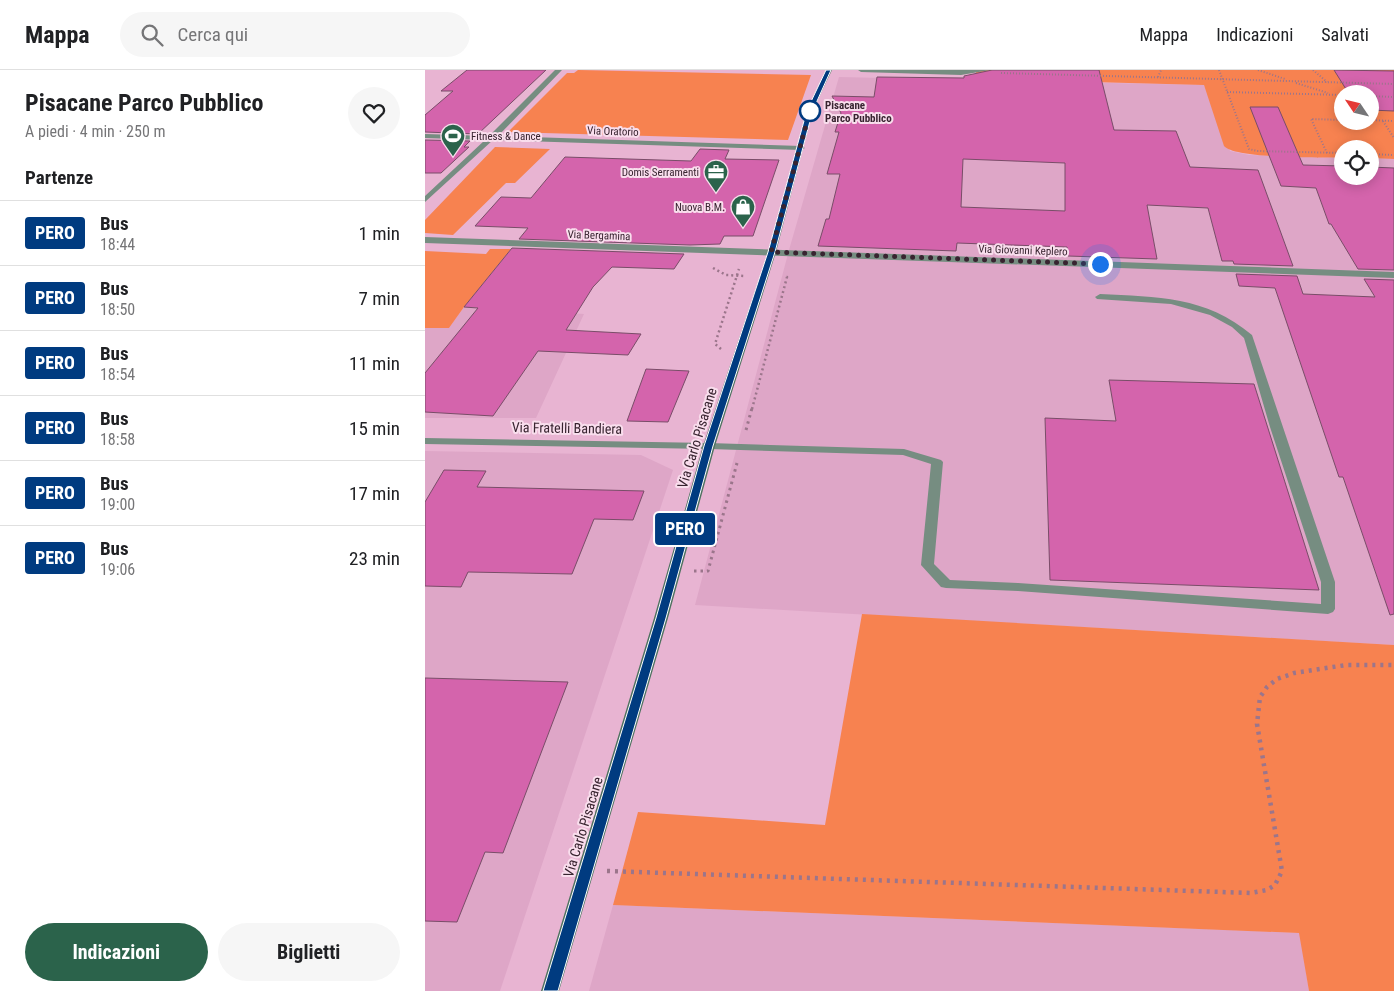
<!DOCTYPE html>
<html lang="it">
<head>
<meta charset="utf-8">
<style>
  :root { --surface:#fff; --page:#f6f6f6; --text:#202124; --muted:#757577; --line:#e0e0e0; --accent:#2b634b }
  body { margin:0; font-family:"Roboto Condensed",sans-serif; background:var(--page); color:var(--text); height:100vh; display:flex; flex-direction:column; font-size:19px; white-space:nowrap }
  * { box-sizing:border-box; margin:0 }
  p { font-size:16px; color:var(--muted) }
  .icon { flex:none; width:28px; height:28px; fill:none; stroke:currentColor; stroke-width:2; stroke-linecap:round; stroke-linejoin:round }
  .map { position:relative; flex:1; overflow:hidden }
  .panel { display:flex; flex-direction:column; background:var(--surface); width:425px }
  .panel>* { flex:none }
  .badge { padding:0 10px; border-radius:4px; font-size:18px; line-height:32px }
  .needle { width:32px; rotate:305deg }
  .fabs { position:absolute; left:909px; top:15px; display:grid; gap:10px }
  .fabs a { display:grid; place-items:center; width:45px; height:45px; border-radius:50%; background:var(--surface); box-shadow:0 2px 12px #0003; font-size:25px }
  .you { position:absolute; width:25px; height:25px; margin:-12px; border:4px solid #fff; border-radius:50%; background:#1a73e8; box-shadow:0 0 0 8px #1a73e833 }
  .map>.badge { position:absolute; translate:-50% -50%; box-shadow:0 0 0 2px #fff }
  h2 { padding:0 25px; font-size:19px; line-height:45px }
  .round { display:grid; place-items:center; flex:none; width:52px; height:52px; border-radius:26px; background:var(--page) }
  .headline { display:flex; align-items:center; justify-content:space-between; height:85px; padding:0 25px }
  h1 { font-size:24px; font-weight:700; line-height:38px }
  .action { display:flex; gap:10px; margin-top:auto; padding:10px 25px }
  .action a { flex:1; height:58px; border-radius:30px; background:var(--accent); color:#fff; font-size:20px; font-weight:700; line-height:58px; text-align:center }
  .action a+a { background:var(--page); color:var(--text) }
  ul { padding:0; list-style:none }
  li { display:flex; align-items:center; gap:15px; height:65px; padding:0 25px; border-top:1px solid var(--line) }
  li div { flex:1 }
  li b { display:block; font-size:19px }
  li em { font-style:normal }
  li .badge { min-width:55px; font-weight:700; text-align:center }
  header { display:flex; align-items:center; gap:30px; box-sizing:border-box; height:70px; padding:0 25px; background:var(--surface); border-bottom:1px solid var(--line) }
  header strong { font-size:24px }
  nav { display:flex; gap:28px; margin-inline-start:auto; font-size:18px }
  .search { width:350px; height:45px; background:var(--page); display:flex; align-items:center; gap:12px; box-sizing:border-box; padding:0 18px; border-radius:28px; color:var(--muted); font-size:19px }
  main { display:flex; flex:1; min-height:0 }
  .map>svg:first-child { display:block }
  .built { fill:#dea6c7 }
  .green { fill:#f78250; fill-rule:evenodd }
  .building { fill:#d464ac; stroke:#794d68; fill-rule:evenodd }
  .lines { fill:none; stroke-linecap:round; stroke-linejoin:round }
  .path-far3 { stroke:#9b758b; stroke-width:2; stroke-dasharray:1 2; stroke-linecap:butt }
  .path-far2 { stroke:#9b758b; stroke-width:2.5; stroke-dasharray:2 3; stroke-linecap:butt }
  .path-far1 { stroke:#9b758b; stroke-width:3; stroke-dasharray:2.5 4; stroke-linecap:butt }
  .path { stroke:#9b758b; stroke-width:4.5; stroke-dasharray:3 5; stroke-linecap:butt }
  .lane { fill:#768d81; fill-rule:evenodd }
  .street { fill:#768d81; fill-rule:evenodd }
  .secondary { fill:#4e7160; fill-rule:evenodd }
  .line { fill:#003b80; stroke:#fff }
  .walk { stroke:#382430; stroke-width:5; stroke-dasharray:0 9 }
  .stop-dot { fill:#fff; stroke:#003b80; stroke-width:2.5 }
  .labels { text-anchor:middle; stroke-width:4; stroke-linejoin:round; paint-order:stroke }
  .far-stop-label { font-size:11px; font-weight:bold; fill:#382430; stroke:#f9deed; text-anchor:start }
  .far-street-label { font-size:11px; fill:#382430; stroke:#f9deed }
  .far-poi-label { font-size:11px; fill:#382430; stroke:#f9deed; text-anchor:end }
  .street-label { font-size:14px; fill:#382430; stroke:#f9deed }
</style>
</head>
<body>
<header>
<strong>Mappa</strong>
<div class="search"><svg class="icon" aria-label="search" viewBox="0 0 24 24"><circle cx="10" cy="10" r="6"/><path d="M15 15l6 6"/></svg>Cerca qui</div>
<nav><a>Mappa</a><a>Indicazioni</a><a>Salvati</a></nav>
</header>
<main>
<section class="panel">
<div class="headline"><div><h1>Pisacane Parco Pubblico</h1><p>A piedi · 4 min · 250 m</p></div><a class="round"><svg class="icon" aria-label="heart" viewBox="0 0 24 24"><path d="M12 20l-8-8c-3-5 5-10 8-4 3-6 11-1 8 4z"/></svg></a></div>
<h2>Partenze</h2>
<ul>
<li><span class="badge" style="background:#003b80;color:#fff">PERO</span><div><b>Bus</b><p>18:44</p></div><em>1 min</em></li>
<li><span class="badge" style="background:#003b80;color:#fff">PERO</span><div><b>Bus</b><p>18:50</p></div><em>7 min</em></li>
<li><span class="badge" style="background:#003b80;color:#fff">PERO</span><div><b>Bus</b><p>18:54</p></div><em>11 min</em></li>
<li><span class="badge" style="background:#003b80;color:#fff">PERO</span><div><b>Bus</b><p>18:58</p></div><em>15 min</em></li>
<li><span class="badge" style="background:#003b80;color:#fff">PERO</span><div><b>Bus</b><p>19:00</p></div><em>17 min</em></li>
<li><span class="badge" style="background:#003b80;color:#fff">PERO</span><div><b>Bus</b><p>19:06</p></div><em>23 min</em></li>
</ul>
<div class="action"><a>Indicazioni</a><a>Biglietti</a></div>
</section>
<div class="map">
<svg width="969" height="921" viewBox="0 0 969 921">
  <rect width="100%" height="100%" fill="#e8b4d2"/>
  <g class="built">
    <path d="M414,7L779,15L805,81L824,85L917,88L918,106H945V88L969,89V575L270,535L364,180Z"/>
    <path d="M39,237L159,244L111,348H0V258H24Z"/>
    <path d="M0,381L216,385L248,400L75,921H0Z"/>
    <path d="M188,835L875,863L884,921H164Z"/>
  </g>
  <g class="green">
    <path d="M153,0L386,5L363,70L83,62L142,3H149Z"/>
    <path d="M562,0H969V89L945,88V79H918L917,88C896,87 810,89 799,76L779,15L552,9L551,2ZM918,24H945V51H918Z"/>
    <path d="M70,77L125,79L90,113H81L28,165L0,163V150Z"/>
    <path d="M65,179H86L39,237L24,258H0V181L61,184Z"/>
    <path d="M437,544L969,575V921H884L874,863L188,835L213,742L400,755Z"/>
  </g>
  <g class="building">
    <path d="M42,0H121L53,64L0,62V45L28,21H16Z"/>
    <path d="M567,0H674L689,60L751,61L765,97L833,100L868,196L809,194L808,191H797L783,138L722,135L732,189L643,186L642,177L532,173L531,181L393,176L401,149H404L415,104H402L414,62H410L416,43L407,26L449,27L452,7L539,8V6ZM538,89L640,93V141L536,137Z"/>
    <path d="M909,0L969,1V41L945,40V24H924Z"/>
    <path d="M825,37H853L878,95L918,96V106H945V97L969,98V200L933,199L906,154H904L891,118L856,116Z"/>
    <path d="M0,70L45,71L39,77H44L16,103H0Z"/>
    <path d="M275,79L304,80L300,89L354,90L328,166H299L295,174L265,175L94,169L103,158L50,156L76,127L106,128L140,87L266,91Z"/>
    <path d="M87,178L259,184L249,199L187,197L168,217L141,260L216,264L203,285L113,281L68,346L0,342V303L53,238L39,237Z"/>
    <path d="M811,204L872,206L878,224L950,227L939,209L969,210V544L965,545L918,407H914L850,218L814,216Z"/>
    <path d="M221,299L264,301L243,352L202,351Z"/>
    <path d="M684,310L829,314L894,520L625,510L620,348L691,351Z"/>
    <path d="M19,400L61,401L52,417L219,421L208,450L169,449L147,504L43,502L36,517L0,516V432Z"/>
    <path d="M0,608L143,612L78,783L60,782L32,852L0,851Z"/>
  </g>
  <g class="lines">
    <g class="path-far3">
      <path d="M794,0L824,79L832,81L918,83"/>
      <path d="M833,0L860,9"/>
      <path d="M888,0L902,12"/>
      <path d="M576,3L969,14"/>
      <path d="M733,7L736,0"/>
      <path d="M871,13L903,23"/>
      <path d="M802,22L918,25"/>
      <path d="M945,26L969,27"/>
      <path d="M945,50L969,51"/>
      <path d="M958,51L969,68"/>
      <path d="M902,83L886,49L918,50"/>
      <path d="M945,84L969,85"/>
    </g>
    <g class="path-far2">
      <path d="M288,198L301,205L320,206"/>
      <path d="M296,279L290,274L314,199"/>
      <path d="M327,339L362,207H359"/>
    </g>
    <g class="path-far1">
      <path d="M321,360L327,338"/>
      <path d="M269,501H283L312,393"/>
    </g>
    <path class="path" d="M182,801L826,823L842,820L850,815L857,801L832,654L835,627L842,617L852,609L869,603L921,595H969"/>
    <path class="lane" d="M675,224C732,227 781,226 827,265L910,512V539L908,542L903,544L593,521L521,518L516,517L496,495L506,394L478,385L284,379L278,376L284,373L479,379L516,390L518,392L509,494L525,510L593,513L896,534V512L845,357L819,268L807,257L785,245L746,234L672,229L670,227Z"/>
    <g class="street">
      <path d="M130,0H137L73,66L376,76L380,78L376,80L68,70L0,132V126L60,70L0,68V64L64,66Z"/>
      <path d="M433,0H565L536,5L436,2Z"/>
      <path d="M0,167L969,202V208L0,173Z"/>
      <path d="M0,368L284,373L290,376L284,379L0,374Z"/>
    </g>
    <path class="secondary" d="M401,0H407L388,40L351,182L290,376L243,548L134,921H116L229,548L278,376L343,182L382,40Z"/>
  </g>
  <path class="line" d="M401,0H406L388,40L350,182L288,376L241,548L133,921H118L231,548L279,376L343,182L382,40Z"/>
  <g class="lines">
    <path class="walk" d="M385,41L346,182L675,194"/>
  </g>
  <defs>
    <symbol id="stadium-pin" viewBox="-11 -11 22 30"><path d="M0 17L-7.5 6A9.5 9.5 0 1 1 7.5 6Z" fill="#2b634b" stroke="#f9deed"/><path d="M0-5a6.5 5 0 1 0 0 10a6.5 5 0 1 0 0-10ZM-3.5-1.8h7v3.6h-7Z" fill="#fff"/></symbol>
    <symbol id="office-pin" viewBox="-11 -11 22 30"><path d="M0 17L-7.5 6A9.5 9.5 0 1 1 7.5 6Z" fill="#2b634b" stroke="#f9deed"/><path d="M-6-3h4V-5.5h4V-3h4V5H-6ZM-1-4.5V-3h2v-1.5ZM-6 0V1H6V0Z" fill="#fff"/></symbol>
    <symbol id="shop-pin" viewBox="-11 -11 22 30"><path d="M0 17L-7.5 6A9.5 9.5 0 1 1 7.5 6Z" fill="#2b634b" stroke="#f9deed"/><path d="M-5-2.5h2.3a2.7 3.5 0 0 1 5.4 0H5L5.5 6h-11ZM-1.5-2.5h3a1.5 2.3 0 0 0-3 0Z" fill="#fff"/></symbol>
  </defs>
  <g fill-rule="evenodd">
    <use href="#stadium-pin" x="14" y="52" width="28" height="38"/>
    <use href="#office-pin" x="277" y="88" width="28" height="38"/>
    <use href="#shop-pin" x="304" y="123" width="28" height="38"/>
  </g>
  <circle class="stop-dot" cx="385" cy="41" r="10"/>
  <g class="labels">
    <g class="far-stop-label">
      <text x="400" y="39">Pisacane<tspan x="400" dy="13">Parco Pubblico</tspan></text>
    </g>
    <g class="far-street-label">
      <text transform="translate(188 61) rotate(2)" y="4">Via Oratorio</text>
      <text transform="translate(174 165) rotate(2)" y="4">Via Bergamina</text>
      <text transform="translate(598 180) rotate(2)" y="4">Via Giovanni Keplero</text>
    </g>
    <g class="far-poi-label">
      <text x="46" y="70" text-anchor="start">Fitness &amp; Dance</text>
      <text x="274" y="106">Domis Serramenti</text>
      <text x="300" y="141">Nuova B.M.</text>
    </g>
    <g class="street-label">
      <text transform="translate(142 358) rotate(1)" y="5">Via Fratelli Bandiera</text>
      <text transform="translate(272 368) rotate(-73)" y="5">Via Carlo Pisacane</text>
      <text transform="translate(158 757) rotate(-73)" y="5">Via Carlo Pisacane</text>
    </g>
  </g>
</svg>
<div class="fabs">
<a><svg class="needle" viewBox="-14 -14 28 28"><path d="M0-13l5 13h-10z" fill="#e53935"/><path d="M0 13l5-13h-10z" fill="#757577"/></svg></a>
<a><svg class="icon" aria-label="locate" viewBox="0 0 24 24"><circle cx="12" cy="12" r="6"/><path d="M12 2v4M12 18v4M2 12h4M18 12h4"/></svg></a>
</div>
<div class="you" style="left:675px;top:194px"></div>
<b class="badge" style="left:260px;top:459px;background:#003b80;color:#fff">PERO</b>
</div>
</main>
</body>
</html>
